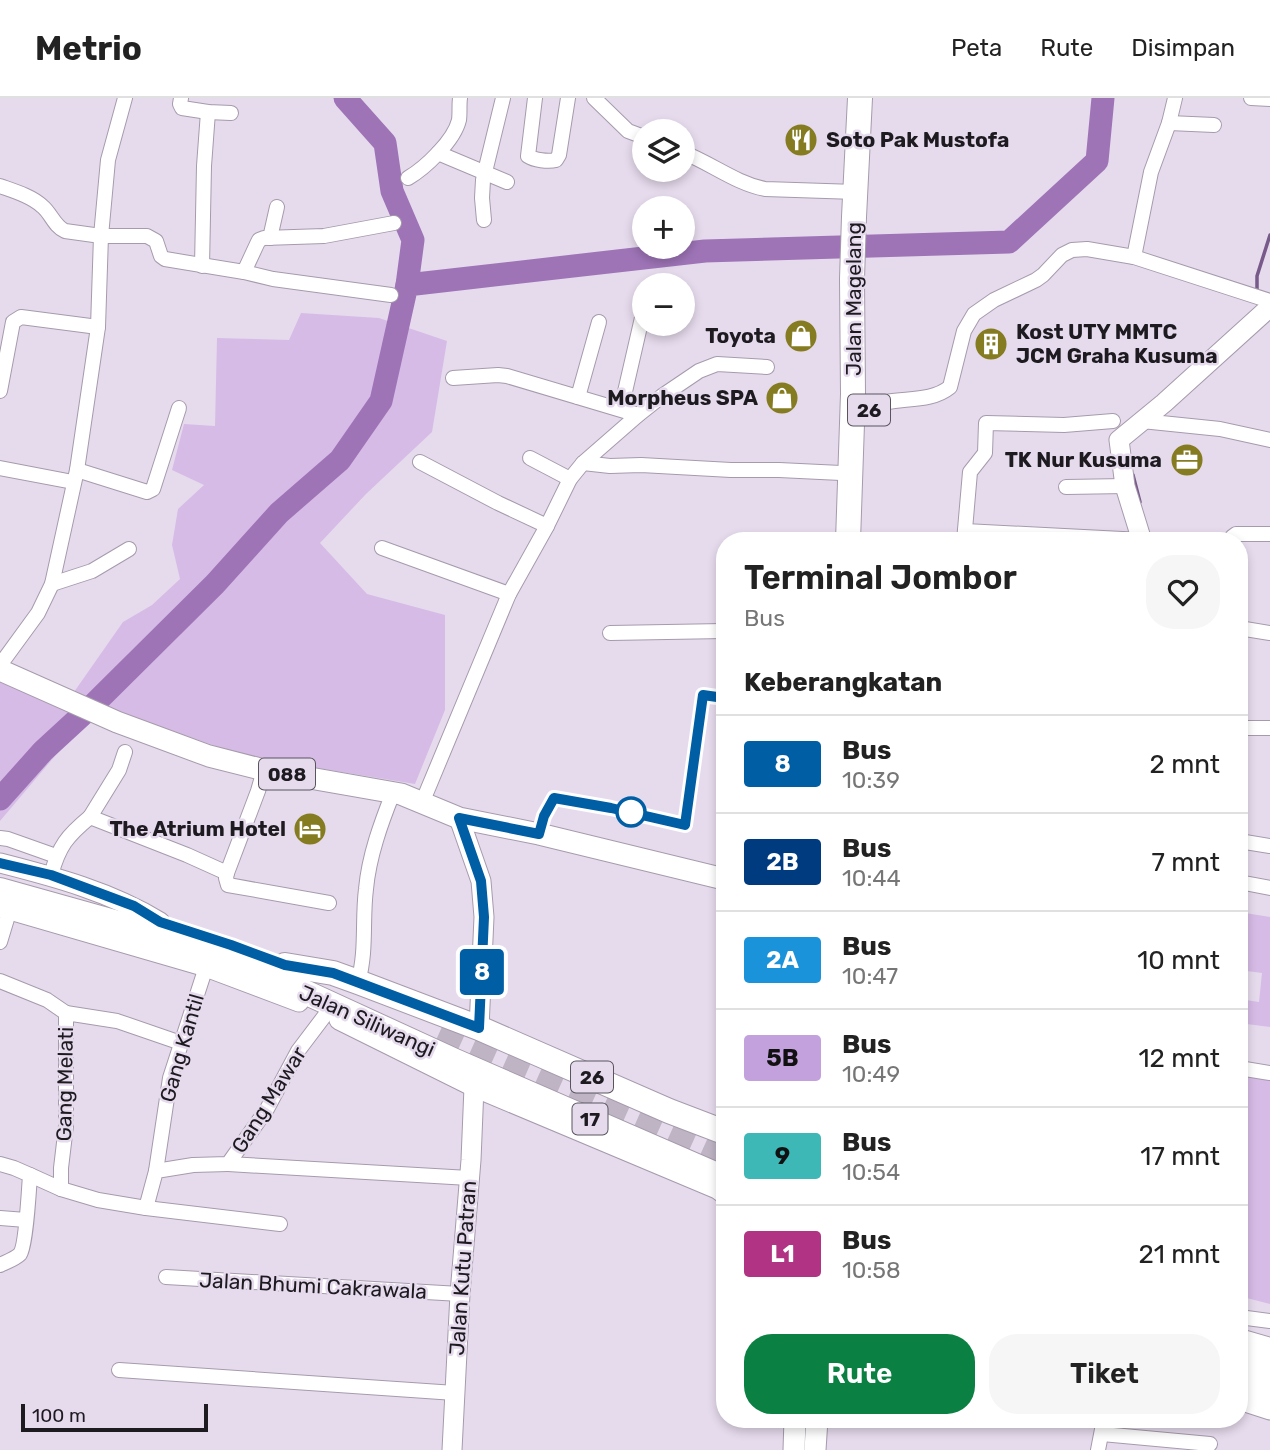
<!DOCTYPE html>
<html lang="id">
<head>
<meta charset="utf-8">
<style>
  :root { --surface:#fff; --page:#f6f6f6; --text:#222; --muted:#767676; --line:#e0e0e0; --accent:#0b8043 }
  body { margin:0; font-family:Rubik,sans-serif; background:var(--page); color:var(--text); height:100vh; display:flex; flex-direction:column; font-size:26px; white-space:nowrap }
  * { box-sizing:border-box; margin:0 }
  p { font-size:23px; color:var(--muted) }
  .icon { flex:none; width:38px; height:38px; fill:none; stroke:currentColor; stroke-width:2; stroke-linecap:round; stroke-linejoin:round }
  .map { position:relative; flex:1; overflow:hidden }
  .panel { position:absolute; left:716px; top:434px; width:532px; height:896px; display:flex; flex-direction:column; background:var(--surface); border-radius:28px; box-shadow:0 4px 10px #0003 }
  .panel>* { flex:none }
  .badge { padding:0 14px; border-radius:5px; font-size:24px; line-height:46px }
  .controls { position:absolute; left:632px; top:21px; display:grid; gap:14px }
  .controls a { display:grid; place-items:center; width:63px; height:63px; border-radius:50%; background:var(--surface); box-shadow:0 4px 10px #0003; font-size:35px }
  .scale { position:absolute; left:21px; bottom:18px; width:187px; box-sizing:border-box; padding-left:7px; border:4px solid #1d1a20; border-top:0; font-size:19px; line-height:24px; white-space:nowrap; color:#1d1a20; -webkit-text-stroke:5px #e6dbed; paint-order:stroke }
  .map>.badge { position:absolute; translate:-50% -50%; box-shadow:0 0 0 4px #fff }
  h2 { padding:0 28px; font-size:26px; line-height:63px }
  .round { display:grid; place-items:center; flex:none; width:74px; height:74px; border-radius:28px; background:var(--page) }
  .summary { display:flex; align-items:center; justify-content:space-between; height:119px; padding:0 28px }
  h1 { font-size:33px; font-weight:600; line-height:52px }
  .button { display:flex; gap:14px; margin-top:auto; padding:14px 28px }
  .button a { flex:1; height:80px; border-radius:28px; background:var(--accent); color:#fff; font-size:28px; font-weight:600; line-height:80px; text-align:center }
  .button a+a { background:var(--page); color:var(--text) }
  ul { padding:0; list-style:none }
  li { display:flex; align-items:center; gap:21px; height:98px; padding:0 28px; border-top:2px solid var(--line) }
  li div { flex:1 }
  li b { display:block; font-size:26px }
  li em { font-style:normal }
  li .badge { min-width:77px; font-weight:700; text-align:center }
  header { display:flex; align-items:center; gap:42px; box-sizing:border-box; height:98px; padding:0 35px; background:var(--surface); border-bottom:2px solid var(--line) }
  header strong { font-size:33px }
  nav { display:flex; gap:38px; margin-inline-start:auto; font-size:24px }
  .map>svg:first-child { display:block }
  .green { fill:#d6bbe6 }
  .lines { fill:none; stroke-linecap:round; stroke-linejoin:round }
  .stream { stroke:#77598a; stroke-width:3.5 }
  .river { stroke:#9e74b7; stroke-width:23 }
  .highway-tunnel { stroke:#beb4c4; stroke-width:24; stroke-dasharray:24 12; stroke-linecap:butt }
  .street-casing { stroke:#a69bac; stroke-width:16 }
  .secondary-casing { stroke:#a69bac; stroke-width:21 }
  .primary-casing { stroke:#a69bac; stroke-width:23 }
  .highway-casing { stroke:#a69bac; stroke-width:26 }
  .street { stroke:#fff; stroke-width:14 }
  .secondary { stroke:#fff; stroke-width:19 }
  .primary { stroke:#fff; stroke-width:21 }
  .highway { stroke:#fff; stroke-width:24 }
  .line-casing { stroke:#fff; stroke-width:16 }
  .line { stroke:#005ea5; stroke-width:10 }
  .stop-dot { fill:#fff; stroke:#005ea5; stroke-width:3.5 }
  .labels { text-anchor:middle; stroke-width:5; stroke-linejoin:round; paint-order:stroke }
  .shield { fill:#e6dbed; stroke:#59545e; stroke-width:2 }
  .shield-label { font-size:19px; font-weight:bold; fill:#1d1a20 }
  .poi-label { font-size:21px; font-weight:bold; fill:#1d1a20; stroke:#e6dbed; text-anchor:end }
  .street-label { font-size:21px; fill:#1d1a20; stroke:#e6dbed }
</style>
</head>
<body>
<header>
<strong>Metrio</strong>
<nav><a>Peta</a><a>Rute</a><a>Disimpan</a></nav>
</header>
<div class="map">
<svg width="1270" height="1352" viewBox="0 0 1270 1352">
  <rect width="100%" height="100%" fill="#e6dbed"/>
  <g class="green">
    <path d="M301,215L379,220L447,243L432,334L366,396L320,445L367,496L445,517V612L415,686L244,658L102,608L74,594L123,524L152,507L180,481L172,447L178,411L204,387L172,372L184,326L215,328L217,240L289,242Z"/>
    <path d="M0,570L93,613L0,723Z"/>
    <path d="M1239,814L1270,819V929L1239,925V901L1259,904L1262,875L1239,872Z"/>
    <path d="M1239,976L1270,981V1206L1239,1198Z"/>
  </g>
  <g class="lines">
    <g class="stream">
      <path d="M1257,193V178L1270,137"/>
      <path d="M1133,377L1140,404"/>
    </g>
    <g class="river">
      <path d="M345,0L385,45L392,93L413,142L407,187"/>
      <path d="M0,701L43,653L93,607L215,486L279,415L340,362L381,303L407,187L705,153L1009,144L1097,63L1103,0"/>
    </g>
    <path class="highway-tunnel" d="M441,931L724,1058"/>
    <defs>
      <g id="street">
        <path d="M181,0L180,6L182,10L208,14L231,15"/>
        <path d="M535,0L528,58C534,62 548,64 556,62L559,57L568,0"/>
        <path d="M594,0L628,33L644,39"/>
        <path d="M1251,0L1270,1"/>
        <path d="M1169,25L1214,27"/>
        <path d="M682,54C711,65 735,85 765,91L856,94"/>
        <path d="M438,55L507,84"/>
        <path d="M408,80C425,70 454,43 459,22C460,15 459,7 460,0"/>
        <path d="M0,88C14,93 31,98 42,108C51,115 54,128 65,133L101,138H147L156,143L161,158L165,161L244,174L273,181L391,197"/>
        <path d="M484,122L482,100L483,82L503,0"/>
        <path d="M270,140L277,109"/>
        <path d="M1134,159L1151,74L1169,25L1175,0"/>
        <path d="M202,168L204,68L208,14"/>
        <path d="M244,174L257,146L259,142L264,140L324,138L394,125"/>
        <path d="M453,280L498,277L507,278L638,317"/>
        <path d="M0,293L13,224L21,219L98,229"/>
        <path d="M578,299L599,224"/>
        <path d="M870,309C895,297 928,307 950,289L964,233L974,216L994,202L1036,182L1043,177L1062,157L1072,152L1087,151L1134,159L1270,203"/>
        <path d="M621,311L644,211"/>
        <path d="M1142,323L1220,331L1270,342"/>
        <path d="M530,360L570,381"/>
        <path d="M420,364L498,405L547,428"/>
        <path d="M583,365L610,368L641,367L731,372H779L841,375"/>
        <path d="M0,370L73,384"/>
        <path d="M77,372L147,394L153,391L179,310"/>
        <path d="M1066,389L1125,388"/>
        <path d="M965,433L1142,442"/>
        <path d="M964,443L970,374L985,355L986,325L1064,327L1113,323"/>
        <path d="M1231,443L1232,439L1236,436H1270"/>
        <path d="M382,450L509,496"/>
        <path d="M52,486L92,473L129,451"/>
        <path d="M1239,530L1270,535"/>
        <path d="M610,535L724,533"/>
        <path d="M0,567L38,515L52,486L77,372L98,229L101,138L108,62L125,0"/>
        <path d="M1239,630H1270"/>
        <path d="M264,672L258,693L227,775L226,780L228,787L329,805"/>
        <path d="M422,705L509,496L547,428L570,381L583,365L638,317L662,298L699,273L717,266L767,269"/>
        <path d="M90,719L119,672L125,654"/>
        <path d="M0,740L8,741L56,758"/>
        <path d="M1239,743L1270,748"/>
        <path d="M51,777C59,748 67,738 90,719L187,757L227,775"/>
        <path d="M1239,784L1270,790"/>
        <path d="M0,844L10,811"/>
        <path d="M0,883L47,902L66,915"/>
        <path d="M358,884C367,853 362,822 366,791C369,758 381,725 393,695"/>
        <path d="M1239,970L1270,975"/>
        <path d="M0,1066L14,1070L30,1077C29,1091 26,1148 20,1156C15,1161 6,1164 0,1167"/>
        <path d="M228,1066L469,1080"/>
        <path d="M156,1073L170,980L206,869"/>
        <path d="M30,1077L61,1091L98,1102L146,1110L280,1126"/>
        <path d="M61,1091V1070L66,1028V915L117,923L181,945"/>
        <path d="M146,1110L156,1073L193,1067L228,1066L267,1011L298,953L326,916"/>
        <path d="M0,1120L26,1122"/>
        <path d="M166,1179L460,1196"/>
        <path d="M1239,1219L1270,1223"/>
        <path d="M119,1272L455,1295"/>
        <path d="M1102,1336L1210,1346"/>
        <path d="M1098,1352L1104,1321"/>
      </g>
      <g id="secondary">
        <path d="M1142,443L1125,388L1119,342L1164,305L1270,209"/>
        <path d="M459,720L481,783L484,819L479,930"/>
        <path d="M0,765C55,779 111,794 160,824"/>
        <path d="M0,809L206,869L299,904"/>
        <path d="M339,922L474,989L717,1091L724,1096"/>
        <path d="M1239,1302L1270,1312"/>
        <path d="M452,1352L460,1196L471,1062L474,989"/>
      </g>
      <g id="primary">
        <path d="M0,572L117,624L209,658L264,672L401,696L459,720L539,736L724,781"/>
        <path d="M794,1352L795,1321"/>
        <path d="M815,1352L817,1321"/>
      </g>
      <g id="highway">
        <path d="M848,443L853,296L852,181L854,119L860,0"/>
        <path d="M0,792L143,832L296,890L455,963L724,1080"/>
        <path d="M285,867L333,875L358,884L479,930L669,1013L724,1034"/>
        <path d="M1239,1243L1270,1252"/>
        <path d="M1239,1261L1270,1270"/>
        <path d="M1239,1282L1270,1292"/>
      </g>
    </defs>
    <use href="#street" class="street-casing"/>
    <use href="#secondary" class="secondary-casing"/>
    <use href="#primary" class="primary-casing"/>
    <use href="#highway" class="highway-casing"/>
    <use href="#street" class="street"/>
    <use href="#secondary" class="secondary"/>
    <use href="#primary" class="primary"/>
    <use href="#highway" class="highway"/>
  </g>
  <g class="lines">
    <defs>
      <path id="line" d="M0,765L51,777L134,808L160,824L231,847L285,867L333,875L479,930L484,819L481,783L459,720L539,736L544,718L554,700L611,710L685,727L703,597L724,600"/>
    </defs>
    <use href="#line" class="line-casing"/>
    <use href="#line" class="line"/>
  </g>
  <defs>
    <symbol id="restaurant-disc" viewBox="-11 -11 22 22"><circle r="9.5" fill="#857b20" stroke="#e6dbed"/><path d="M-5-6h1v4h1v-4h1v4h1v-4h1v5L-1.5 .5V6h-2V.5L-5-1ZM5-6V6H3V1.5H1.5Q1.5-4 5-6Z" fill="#fff"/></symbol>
    <symbol id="shop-disc" viewBox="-11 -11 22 22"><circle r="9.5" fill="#857b20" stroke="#e6dbed"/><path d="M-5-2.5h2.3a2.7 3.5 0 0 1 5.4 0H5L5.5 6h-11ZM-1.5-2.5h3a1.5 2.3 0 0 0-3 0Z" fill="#fff"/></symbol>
    <symbol id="building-disc" viewBox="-11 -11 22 22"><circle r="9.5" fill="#857b20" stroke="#e6dbed"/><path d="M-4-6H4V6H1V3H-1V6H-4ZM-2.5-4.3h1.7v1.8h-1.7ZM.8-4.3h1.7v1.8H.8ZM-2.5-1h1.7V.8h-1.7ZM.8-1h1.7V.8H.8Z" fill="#fff"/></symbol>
    <symbol id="office-disc" viewBox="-11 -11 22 22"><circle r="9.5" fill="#857b20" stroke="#e6dbed"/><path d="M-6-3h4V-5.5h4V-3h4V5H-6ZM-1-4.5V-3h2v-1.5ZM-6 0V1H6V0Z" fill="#fff"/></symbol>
    <symbol id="hotel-disc" viewBox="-11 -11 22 22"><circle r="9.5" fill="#857b20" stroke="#e6dbed"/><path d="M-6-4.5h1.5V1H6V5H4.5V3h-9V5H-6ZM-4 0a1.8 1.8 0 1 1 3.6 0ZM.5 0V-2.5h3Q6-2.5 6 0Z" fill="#fff"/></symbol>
  </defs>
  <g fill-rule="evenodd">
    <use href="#restaurant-disc" x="782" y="23" width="38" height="38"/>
    <use href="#shop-disc" x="782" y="219" width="38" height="38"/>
    <use href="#building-disc" x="972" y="227" width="38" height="38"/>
    <use href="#shop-disc" x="763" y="281" width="38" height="38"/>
    <use href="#office-disc" x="1168" y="343" width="38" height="38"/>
    <use href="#hotel-disc" x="291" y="712" width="38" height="38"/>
  </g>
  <circle class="stop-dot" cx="631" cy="714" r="14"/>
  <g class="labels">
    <g class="shield">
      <rect x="848" y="296.5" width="42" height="31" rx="5"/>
      <rect x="259" y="660.5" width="56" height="31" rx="5"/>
      <rect x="571" y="963.5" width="42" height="31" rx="5"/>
      <rect x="572.5" y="1005.5" width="35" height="31" rx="5"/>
    </g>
    <g class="shield-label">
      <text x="869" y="319">26</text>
      <text x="287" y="683">088</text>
      <text x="592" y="986">26</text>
      <text x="590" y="1028">17</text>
    </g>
    <g class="poi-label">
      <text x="826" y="49" text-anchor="start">Soto Pak Mustofa</text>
      <text x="1016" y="241" text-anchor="start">Kost UTY MMTC<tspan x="1016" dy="24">JCM Graha Kusuma</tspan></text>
      <text x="776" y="245">Toyota</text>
      <text x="758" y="307">Morpheus SPA</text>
      <text x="1162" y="369">TK Nur Kusuma</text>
      <text x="286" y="738">The Atrium Hotel</text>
    </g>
    <g class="street-label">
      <text transform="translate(854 201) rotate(-90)" y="7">Jalan Magelang</text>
      <text transform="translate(367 923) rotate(24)" y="7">Jalan Siliwangi</text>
      <text transform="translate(182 950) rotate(-74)" y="7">Gang Kantil</text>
      <text transform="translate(65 986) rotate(-89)" y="7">Gang Melati</text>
      <text transform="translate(269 1002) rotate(-58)" y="7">Gang Mawar</text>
      <text transform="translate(463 1170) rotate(-86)" y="7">Jalan Kutu Patran</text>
      <text transform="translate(313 1188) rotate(3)" y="7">Jalan Bhumi Cakrawala</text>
    </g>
  </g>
</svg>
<div class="controls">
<a><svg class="icon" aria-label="layers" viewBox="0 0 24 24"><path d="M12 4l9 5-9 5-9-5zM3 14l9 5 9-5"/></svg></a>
<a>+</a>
<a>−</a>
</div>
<div class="scale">100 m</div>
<b class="badge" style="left:482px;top:874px;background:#005ea5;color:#fff">8</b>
<section class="panel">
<div class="summary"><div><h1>Terminal Jombor</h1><p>Bus</p></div><a class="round"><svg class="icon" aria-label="heart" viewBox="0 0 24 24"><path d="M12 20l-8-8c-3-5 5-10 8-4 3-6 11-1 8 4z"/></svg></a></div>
<h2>Keberangkatan</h2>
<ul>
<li><span class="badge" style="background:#005ea5;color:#fff">8</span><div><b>Bus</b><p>10:39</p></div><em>2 mnt</em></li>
<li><span class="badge" style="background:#003b80;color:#fff">2B</span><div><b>Bus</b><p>10:44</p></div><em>7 mnt</em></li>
<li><span class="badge" style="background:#1a93db;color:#fff">2A</span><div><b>Bus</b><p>10:47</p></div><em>10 mnt</em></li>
<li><span class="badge" style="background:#c3a1dd;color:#111">5B</span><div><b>Bus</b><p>10:49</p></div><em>12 mnt</em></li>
<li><span class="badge" style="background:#3eb7b7;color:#111">9</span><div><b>Bus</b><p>10:54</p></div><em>17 mnt</em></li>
<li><span class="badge" style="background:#b03483;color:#fff">L1</span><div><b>Bus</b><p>10:58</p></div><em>21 mnt</em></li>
</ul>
<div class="button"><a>Rute</a><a>Tiket</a></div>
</section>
</div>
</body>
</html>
